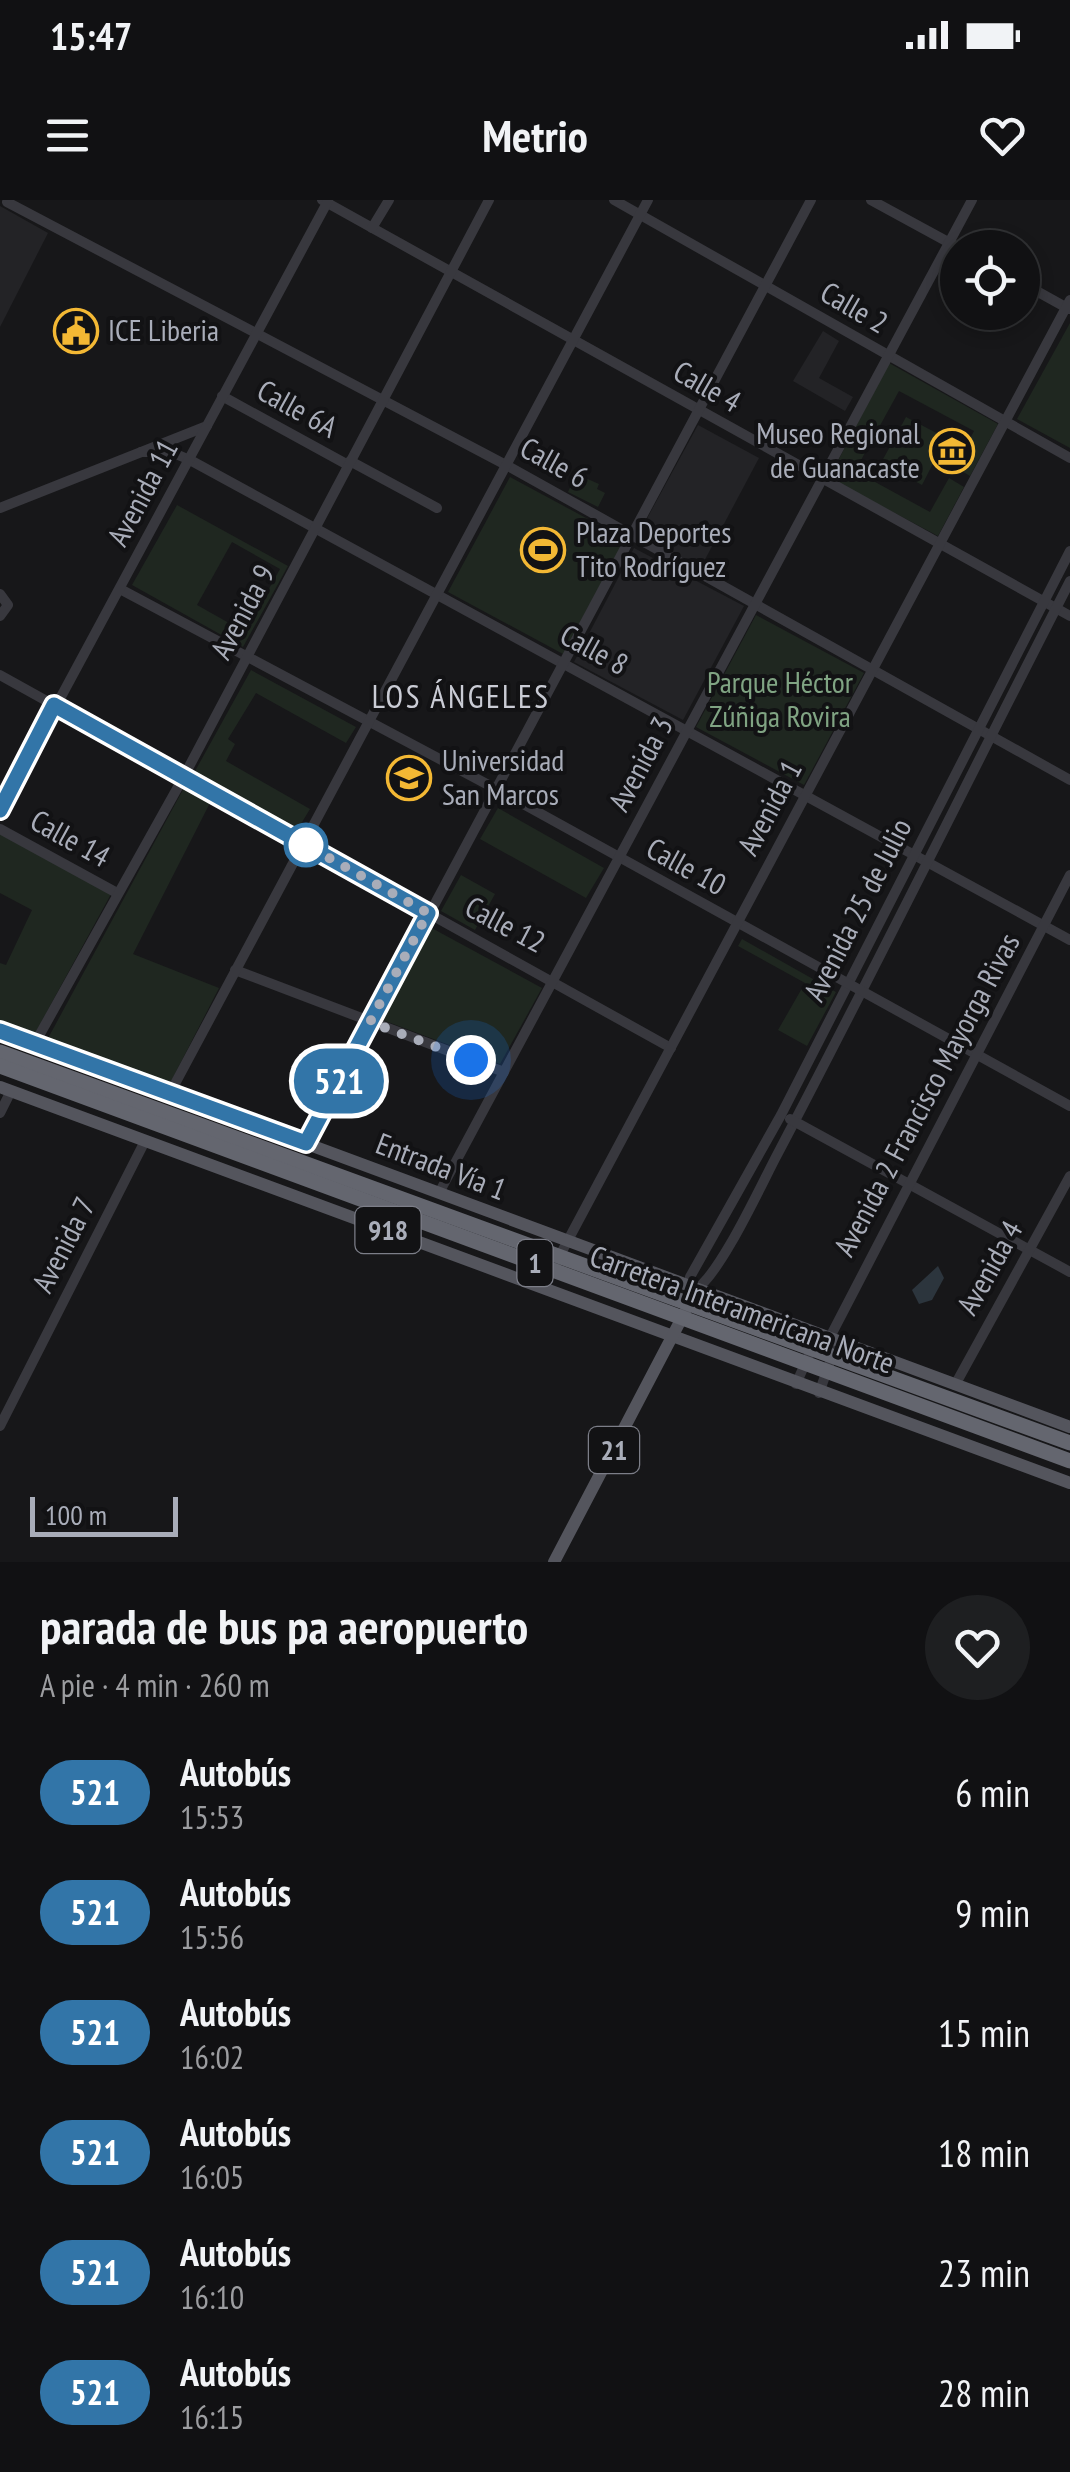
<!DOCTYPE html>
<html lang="es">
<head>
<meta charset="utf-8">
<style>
  :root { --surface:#111113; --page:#1e1f21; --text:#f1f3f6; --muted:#9c9da0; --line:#303133 }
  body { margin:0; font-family:"PT Sans Narrow",sans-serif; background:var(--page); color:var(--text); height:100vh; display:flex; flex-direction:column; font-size:38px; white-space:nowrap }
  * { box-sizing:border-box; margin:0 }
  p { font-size:32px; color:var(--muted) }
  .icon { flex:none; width:55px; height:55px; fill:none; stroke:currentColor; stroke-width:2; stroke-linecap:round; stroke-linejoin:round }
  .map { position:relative; height:1362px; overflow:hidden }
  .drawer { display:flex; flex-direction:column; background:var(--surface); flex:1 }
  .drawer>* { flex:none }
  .badge { padding:0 20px; border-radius:32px; font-size:35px; line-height:65px }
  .controls { position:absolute; left:940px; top:30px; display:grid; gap:20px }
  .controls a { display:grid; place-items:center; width:100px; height:100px; border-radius:50%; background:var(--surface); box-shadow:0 5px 15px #0003,0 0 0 2px var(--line); font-size:50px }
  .scale { position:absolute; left:30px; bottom:25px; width:148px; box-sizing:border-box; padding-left:10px; border:5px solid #a9adb9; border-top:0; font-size:28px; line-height:35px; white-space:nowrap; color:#a9adb9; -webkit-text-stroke:8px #121214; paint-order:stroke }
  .you { position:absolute; width:50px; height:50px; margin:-25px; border:8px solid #fff; border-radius:50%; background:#1a73e8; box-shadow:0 0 0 15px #1a73e833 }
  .map>.badge { position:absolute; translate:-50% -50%; box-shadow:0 0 0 5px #fff }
  .round { display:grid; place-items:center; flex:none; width:105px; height:105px; border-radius:52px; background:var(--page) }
  .summary { display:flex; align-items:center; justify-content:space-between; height:170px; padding:0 40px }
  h1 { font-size:48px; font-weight:700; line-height:75px }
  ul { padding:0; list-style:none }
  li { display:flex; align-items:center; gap:30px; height:120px; padding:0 40px }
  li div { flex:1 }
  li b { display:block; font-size:38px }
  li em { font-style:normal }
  li .badge { min-width:110px; font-weight:700; text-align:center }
  .status { display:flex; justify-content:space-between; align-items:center; height:70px; padding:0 50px; background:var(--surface); direction:ltr }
  .status svg { height:28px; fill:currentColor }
  header { display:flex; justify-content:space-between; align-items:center; height:130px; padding:0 40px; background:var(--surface); font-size:45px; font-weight:700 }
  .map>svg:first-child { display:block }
  .built { fill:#232326 }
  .green { fill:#1f2720; fill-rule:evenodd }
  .water { fill:#2c353d }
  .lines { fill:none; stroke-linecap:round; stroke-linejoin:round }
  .minor { stroke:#38383e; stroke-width:10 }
  .major { stroke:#54555d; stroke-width:12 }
  .highway-bridge { stroke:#64666f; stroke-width:15 }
  .line-casing { stroke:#fff; stroke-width:22 }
  .line { stroke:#3275a8; stroke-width:15 }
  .walk { stroke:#a9adb9; stroke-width:10; stroke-dasharray:0 18 }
  .stop-dot { fill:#fff; stroke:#3275a8; stroke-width:5 }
  .labels { text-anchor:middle; stroke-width:8; stroke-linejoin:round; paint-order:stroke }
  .shield { fill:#121214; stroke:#7c7e88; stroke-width:2.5 }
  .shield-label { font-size:28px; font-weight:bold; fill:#a9adb9 }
  .street-label { font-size:30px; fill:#a9adb9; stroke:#121214 }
  .poi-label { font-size:30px; fill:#a9adb9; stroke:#121214; text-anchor:start }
  .park-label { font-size:30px; fill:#80a483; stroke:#121214 }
  .neighbourhood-label { font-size:32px; letter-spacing:2.5px; fill:#caccd5; stroke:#121214 }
</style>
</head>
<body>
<div class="status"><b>15:47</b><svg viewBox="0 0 49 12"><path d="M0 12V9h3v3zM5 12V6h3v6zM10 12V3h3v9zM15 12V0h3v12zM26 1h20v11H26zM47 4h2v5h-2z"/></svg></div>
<header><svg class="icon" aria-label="menu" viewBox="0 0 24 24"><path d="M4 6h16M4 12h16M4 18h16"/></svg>Metrio<svg class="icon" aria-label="heart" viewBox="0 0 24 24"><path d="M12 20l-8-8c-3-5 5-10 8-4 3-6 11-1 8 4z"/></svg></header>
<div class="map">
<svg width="1070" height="1362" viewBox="0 0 1070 1362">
  <rect width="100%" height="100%" fill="#171719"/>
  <g class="built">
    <path d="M0,6L48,33L0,127Z"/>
    <path d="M823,131L839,141L819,178L853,197L845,211L793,181Z"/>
    <path d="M698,225L759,258L701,367L638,335Z"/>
    <path d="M634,348L744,406L683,520L574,462Z"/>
  </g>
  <g class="green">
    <path d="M1070,123V248L1017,219Z"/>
    <path d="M889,163L998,224L970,276L955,267L974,231L899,191L855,271L930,312L949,278L964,287L938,336L829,278Z"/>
    <path d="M906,217L946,238L922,285L881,263Z"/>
    <path d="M576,274L599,284L597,289L605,293L598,307L568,292Z"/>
    <path d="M510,277L625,339L563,454L448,392Z"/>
    <path d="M177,305L288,366L243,447L132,385ZM232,342L280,369L245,432L197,405Z"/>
    <path d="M756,415L864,473L804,585L696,527Z"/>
    <path d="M251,470L356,527L346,543L256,493L228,539L235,544L226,561L310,609L296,632L194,573Z"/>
    <path d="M185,586L212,599L133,754L219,788L164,895L40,853Z"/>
    <path d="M498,608L604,668L586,698L480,639Z"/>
    <path d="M0,634L111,694L33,837L0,823V763L6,765L32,710L0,693Z"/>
    <path d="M461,675L495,694L475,730L441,711Z"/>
    <path d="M428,726L542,788L500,864L380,819Z"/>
    <path d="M742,739L836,792L807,846L778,830L805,783L738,746Z"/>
  </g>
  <path class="water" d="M938,1066L944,1078L932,1100L919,1104L912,1090Z"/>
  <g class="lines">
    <g class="minor">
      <path d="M322,0L1070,416"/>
      <path d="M614,0L1070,258"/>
      <path d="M871,0L959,48"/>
      <path d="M7,2L508,266L1070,580"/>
      <path d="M372,28L389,0"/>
      <path d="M1022,83L1069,109"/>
      <path d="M222,196L348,265"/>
      <path d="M141,252H171L190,260L1070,740"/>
      <path d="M350,261L437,308"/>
      <path d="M0,308L207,226"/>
      <path d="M1070,351L781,915L690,1077L695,1090C720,1075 761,985 777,955C877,765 972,572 1070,381"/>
      <path d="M120,389L496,589L1070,906"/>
      <path d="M0,394L8,405L0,416"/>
      <path d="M0,475L671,848"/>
      <path d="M0,610L328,1"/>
      <path d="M0,629L117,693"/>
      <path d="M235,770L504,872"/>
      <path d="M35,843L183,578L489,0"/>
      <path d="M169,895L648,0"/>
      <path d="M0,913L11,891"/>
      <path d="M790,919L1070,1072"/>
      <path d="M307,943L811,0"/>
      <path d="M439,993L972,0"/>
      <path d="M543,1087L1070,100"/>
      <path d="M829,1139L1070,675"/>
      <path d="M796,1184L814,1144L829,1139"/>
      <path d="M955,1185L1070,976"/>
      <path d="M819,1193L834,1151L829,1139"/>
      <path d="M0,1226L145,941"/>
    </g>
    <g class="major">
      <path d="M0,830L1070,1227"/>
      <path d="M0,887L1070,1283"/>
      <path d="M554,1362L685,1112"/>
    </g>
    <g class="highway-bridge">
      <path d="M0,852L1070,1243"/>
      <path d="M0,866L1070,1261"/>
    </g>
  </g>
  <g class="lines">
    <defs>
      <path id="line" d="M0,610L54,505L428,713L306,943L0,831"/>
    </defs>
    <use href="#line" class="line-casing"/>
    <use href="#line" class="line"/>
    <path class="walk" d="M306,645L302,643L428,713L370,822L471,860"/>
  </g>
  <defs>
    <symbol id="civic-ring" viewBox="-11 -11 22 22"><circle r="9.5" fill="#121214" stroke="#f3b834" stroke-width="1.5"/><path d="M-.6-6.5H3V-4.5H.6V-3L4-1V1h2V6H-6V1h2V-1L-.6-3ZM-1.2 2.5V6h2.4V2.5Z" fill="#f3b834"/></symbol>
    <symbol id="museum-ring" viewBox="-11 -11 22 22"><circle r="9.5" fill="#121214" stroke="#f3b834" stroke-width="1.5"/><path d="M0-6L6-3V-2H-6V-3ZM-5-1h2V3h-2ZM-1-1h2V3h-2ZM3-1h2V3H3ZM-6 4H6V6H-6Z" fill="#f3b834"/></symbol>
    <symbol id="stadium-ring" viewBox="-11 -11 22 22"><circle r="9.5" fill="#121214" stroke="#f3b834" stroke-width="1.5"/><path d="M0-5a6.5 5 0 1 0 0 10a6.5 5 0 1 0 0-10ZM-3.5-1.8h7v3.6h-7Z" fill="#f3b834"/></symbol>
    <symbol id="university-ring" viewBox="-11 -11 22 22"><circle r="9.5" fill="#121214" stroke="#f3b834" stroke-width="1.5"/><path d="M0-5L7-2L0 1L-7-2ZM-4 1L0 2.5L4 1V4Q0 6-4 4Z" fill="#f3b834"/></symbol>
  </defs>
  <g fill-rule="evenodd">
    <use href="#civic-ring" x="51" y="106" width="50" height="50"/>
    <use href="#museum-ring" x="927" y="226" width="50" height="50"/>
    <use href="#stadium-ring" x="518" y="325" width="50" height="50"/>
    <use href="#university-ring" x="384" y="553" width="50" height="50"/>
  </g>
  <circle class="stop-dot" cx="306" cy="645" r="20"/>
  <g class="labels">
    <g class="shield">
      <rect x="355.5" y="1007" width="65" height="46" rx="8"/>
      <rect x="517.5" y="1040" width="35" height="46" rx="8"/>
      <rect x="589" y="1227" width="50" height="46" rx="8"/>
    </g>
    <g class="shield-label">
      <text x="388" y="1040">918</text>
      <text x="535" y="1073">1</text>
      <text x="614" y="1260">21</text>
    </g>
    <g class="street-label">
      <text transform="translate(854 108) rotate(30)" y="10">Calle 2</text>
      <text transform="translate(707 187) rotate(30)" y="10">Calle 4</text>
      <text transform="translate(297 209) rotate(29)" y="10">Calle 6A</text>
      <text transform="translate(554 263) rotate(29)" y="10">Calle 6</text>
      <text transform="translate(143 293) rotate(-62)" y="10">Avenida 11</text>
      <text transform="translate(243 412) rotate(-62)" y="10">Avenida 9</text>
      <text transform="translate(594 450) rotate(29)" y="10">Calle 8</text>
      <text transform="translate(641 564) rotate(-62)" y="10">Avenida 3</text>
      <text transform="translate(770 608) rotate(-62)" y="10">Avenida 1</text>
      <text transform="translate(70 639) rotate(29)" y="10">Calle 14</text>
      <text transform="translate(686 667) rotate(29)" y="10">Calle 10</text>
      <text transform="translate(858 710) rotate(-63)" y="10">Avenida 25 de Julio</text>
      <text transform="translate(505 725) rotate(28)" y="10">Calle 12</text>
      <text transform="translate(927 895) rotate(-62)" y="10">Avenida 2 Francisco Mayorga Rivas</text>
      <text transform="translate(441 967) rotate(21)" y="10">Entrada Vía 1</text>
      <text transform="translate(64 1045) rotate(-63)" y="10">Avenida 7</text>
      <text transform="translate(990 1068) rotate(-61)" y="10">Avenida 4</text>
      <text transform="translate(742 1110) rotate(20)" y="10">Carretera Interamericana Norte</text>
    </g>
    <g class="poi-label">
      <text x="108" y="141">ICE Liberia</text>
      <text x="920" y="244" text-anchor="end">Museo Regional<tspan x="920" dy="34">de Guanacaste</tspan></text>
      <text x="576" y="343">Plaza Deportes<tspan x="576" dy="34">Tito Rodríguez</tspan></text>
      <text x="442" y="571">Universidad<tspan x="442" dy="34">San Marcos</tspan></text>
    </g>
    <g class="park-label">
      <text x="780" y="493">Parque Héctor<tspan x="780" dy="34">Zúñiga Rovira</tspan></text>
    </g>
    <g class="neighbourhood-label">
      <text x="461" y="508">LOS ÁNGELES</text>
    </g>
  </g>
</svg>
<div class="controls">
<a><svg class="icon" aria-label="locate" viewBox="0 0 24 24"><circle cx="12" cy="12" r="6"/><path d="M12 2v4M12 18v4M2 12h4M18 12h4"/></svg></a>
</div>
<div class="scale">100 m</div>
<div class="you" style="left:471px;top:860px"></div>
<b class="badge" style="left:339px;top:881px;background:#3275a8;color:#fff">521</b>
</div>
<section class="drawer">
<div class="summary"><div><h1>parada de bus pa aeropuerto</h1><p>A pie · 4 min · 260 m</p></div><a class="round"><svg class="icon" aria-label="heart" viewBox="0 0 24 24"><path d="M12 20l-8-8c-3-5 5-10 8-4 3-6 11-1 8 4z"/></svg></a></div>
<ul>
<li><span class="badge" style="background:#3275a8;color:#fff">521</span><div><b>Autobús</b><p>15:53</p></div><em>6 min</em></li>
<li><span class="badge" style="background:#3275a8;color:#fff">521</span><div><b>Autobús</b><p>15:56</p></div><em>9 min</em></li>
<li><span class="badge" style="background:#3275a8;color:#fff">521</span><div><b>Autobús</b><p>16:02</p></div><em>15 min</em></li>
<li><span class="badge" style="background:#3275a8;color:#fff">521</span><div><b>Autobús</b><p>16:05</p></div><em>18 min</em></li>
<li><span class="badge" style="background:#3275a8;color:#fff">521</span><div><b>Autobús</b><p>16:10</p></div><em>23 min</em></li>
<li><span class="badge" style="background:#3275a8;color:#fff">521</span><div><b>Autobús</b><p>16:15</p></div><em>28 min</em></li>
</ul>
</section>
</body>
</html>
